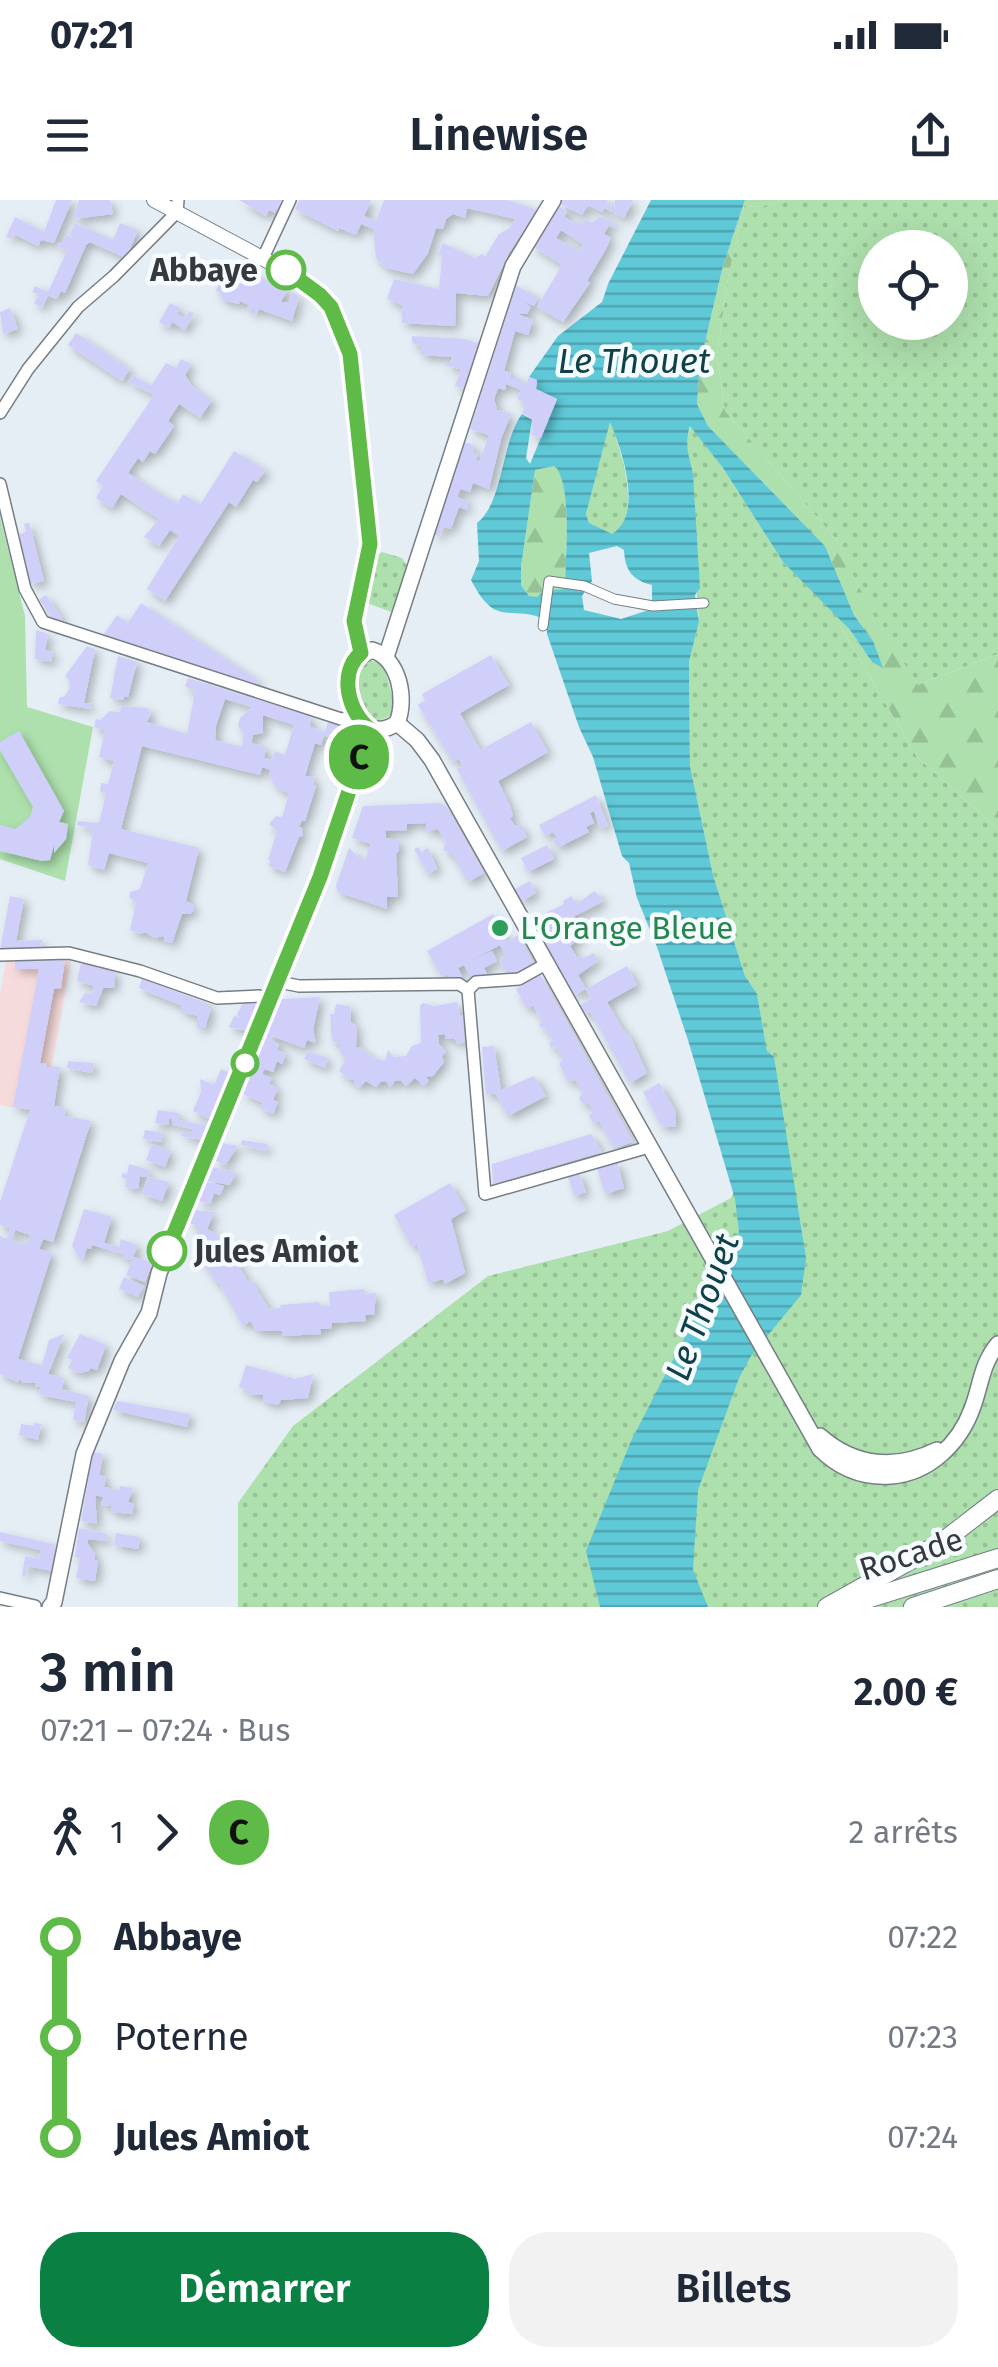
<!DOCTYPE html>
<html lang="fr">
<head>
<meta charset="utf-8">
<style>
  :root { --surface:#fff; --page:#f2f2f3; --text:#1f2937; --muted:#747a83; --accent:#0b8043 }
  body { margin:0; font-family:"Fira Sans",sans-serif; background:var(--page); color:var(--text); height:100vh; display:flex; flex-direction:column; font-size:38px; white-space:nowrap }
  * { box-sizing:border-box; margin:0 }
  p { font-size:32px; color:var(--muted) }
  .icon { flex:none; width:55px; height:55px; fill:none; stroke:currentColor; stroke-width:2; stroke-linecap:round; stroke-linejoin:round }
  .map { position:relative; height:1407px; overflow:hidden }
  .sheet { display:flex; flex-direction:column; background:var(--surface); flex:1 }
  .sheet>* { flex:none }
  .badge { padding:0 20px; border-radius:32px; font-size:35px; line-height:65px }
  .buttons { position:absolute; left:858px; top:30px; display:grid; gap:20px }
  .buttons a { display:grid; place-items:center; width:110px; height:110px; border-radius:50%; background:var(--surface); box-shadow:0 10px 40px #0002; font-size:50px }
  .map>.badge { position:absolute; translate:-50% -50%; box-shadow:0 0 0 5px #fff }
  .legs { display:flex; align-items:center; gap:15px; height:110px; padding:0 40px; font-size:32px }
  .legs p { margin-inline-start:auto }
  .summary { display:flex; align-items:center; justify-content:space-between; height:170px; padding:0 40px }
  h1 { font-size:55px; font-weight:600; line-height:75px }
  .primary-button { display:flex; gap:20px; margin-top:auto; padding:20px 40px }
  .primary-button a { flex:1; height:115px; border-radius:40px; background:var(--accent); color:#fff; font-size:40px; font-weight:600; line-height:115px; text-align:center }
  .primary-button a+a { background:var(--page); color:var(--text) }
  ul { padding:0 40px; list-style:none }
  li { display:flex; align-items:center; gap:35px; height:100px; font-size:38px }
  li i { display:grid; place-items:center; width:15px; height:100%; margin:0 12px; background:currentColor }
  li i::after { content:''; width:25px; height:25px; margin:-12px; border:8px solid; border-radius:50%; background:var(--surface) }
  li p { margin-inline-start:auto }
  li:first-child i { background:linear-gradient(#0000 50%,currentColor 0) }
  li:last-child i { background:linear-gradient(currentColor 50%,#0000 0) }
  .status { display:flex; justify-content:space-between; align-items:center; height:70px; padding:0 50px; background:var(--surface); direction:ltr }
  .status svg { height:28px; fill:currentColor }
  header { display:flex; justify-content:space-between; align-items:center; height:130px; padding:0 40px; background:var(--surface); font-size:45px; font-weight:600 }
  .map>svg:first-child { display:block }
  .education { fill:#f6dbdc }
  .grass { fill:url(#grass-dots); fill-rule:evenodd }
  .forest { fill:url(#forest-firs) }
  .park { fill:#ade0ac }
  .water { fill:url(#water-rules); fill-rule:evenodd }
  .building { fill:#cfcffa; fill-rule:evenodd; filter:url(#shadow) }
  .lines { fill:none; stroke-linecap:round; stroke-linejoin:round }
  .pedestrian-casing { stroke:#757e84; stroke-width:11 }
  .minor-casing { stroke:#757e84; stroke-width:14 }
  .tertiary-casing { stroke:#757e84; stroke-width:16 }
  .secondary-casing { stroke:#757e84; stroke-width:18 }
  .trunk-casing { stroke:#757e84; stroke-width:20 }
  .pedestrian { stroke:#fff; stroke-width:9 }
  .minor { stroke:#fff; stroke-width:11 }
  .tertiary { stroke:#fff; stroke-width:14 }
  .secondary { stroke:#fff; stroke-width:15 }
  .trunk { stroke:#fff; stroke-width:18 }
  .line-1-casing { stroke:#fff; stroke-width:22 }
  .line-1 { stroke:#5fbb47; stroke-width:15 }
  .stop-1-dot { fill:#fff; stroke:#5fbb47; stroke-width:5 }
  .leisure-dot { fill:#2e9e5b; stroke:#f5fbff; stroke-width:4 }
  .labels { text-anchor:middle; stroke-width:9; stroke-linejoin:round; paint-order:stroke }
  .stop-label { font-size:32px; font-weight:bold; fill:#373a3d; stroke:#f5fbff; text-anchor:end }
  .leisure-label { font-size:32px; fill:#27864d; stroke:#f5fbff; text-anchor:start }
  .street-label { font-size:32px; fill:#373a3d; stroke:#f5fbff }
  .water-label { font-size:35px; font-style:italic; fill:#0f4147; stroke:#f5fbff }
</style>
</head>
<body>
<div class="status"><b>07:21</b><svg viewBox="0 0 49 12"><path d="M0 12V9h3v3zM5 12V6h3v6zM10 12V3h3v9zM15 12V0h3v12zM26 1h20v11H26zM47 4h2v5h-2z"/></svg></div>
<header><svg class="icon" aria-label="menu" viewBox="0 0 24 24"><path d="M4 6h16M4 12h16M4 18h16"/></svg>Linewise<svg class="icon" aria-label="share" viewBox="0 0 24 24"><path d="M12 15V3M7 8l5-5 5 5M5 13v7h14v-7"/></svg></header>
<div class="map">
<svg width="998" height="1407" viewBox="0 0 998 1407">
  <defs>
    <pattern id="grass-dots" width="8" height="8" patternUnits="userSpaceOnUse" patternTransform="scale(2.5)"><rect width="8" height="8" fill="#ade0ac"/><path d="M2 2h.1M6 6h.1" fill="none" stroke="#95c195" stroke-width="1.8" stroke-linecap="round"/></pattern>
    <pattern id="forest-firs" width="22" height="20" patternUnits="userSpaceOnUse" patternTransform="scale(2.5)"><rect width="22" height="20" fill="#ade0ac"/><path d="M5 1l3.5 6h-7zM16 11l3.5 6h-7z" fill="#95c195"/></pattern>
    <pattern id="water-rules" width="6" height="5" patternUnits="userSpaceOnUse" patternTransform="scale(2.5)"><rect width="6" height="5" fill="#5fc9d8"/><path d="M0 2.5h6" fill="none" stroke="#4fa4b0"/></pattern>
    <filter id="shadow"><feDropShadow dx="4.5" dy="4.5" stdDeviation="5" flood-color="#0004"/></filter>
  </defs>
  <rect width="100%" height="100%" fill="#e5eef5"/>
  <path class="education" d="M65,759L71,761L43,913L0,905V796L6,761Z"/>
  <g class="grass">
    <path d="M784,0H998V454L918,485L872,414L835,338L725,211L717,155L728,78L744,6L759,7ZM875,48H950V122H875Z"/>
    <path d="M610,220C620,250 644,313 612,335L589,323L586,314Z"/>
    <path d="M691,225L723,268L783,362L830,409L917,557L998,629V1407H238V1303L293,1226L488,1076L668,1031L731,998L778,888L767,851L757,795L745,776L713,675L690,566L689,462L699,422L686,242Z"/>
    <path d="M382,352L402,358L408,367L394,413L367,403L374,357Z"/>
    <path d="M369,460L384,465L394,504L390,516L378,521C356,514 346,472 369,460Z"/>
  </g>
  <g class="forest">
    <path d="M745,0H784L759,7L744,6L728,78L717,155L725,211L835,338L872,413L918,485L998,454V629L917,557L830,409L850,430L872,462L873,441L854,415L825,346L708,226L697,204L700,163L723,66Z"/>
    <path d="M556,266C573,286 565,361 565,390L544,391L537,398L529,396L521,385V367L535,270Z"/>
  </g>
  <path class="park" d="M0,317L25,416L27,507L93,527L65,681L0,659Z"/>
  <path class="water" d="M651,0H745L723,66L700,163L697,204L708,226L825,346L854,415L873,441L883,468L872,462L850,430L783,362L723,268L690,226C684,246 689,255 693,274L700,388L695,395L699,422L689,462L690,566L713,675L745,776L757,794L767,851L774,857L806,1058L801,1095L751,1156L739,1178L698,1290L693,1370L708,1407H600L586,1351L631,1241L739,1032L735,999L688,840L657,747L637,698L629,663L622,656L593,557L579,527L547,434V420C508,403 497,430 471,380L479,361L477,323C504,302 501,242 522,214L532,220L526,258L530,264L557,199L536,189L537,180L529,177L558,136L602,102L608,84ZM610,222C622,250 644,314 612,334L589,323L586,314ZM555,266C573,286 565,360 565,389L544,391L537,397L529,396L521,385V367L535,270ZM617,346L624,350C625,370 632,380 652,385V409L621,419L584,410L582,396L592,381L589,353Z"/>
  <g class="building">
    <path d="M56,0H72L54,43L41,40L38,46L14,34L11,39L6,37L15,17L44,32Z"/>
    <path d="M79,0H110L113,14L73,19Z"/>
    <path d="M239,0H282L275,13L269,10L266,16Z"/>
    <path d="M299,0H371L364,16L376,21L384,0H508L537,10L509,53L488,96L456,93L455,126L402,123V105L387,99L394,79L439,89L442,56L438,54L443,43L475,58L482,54L485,57L499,34L511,27L515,19L467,8L465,18L453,14L446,19L443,29L436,28L428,53L413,74L386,68L376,58L373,29L361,24L356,35L339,28L338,31L295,9Z"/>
    <path d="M561,0H608L607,3L613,7L612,12L604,8L602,12L588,5L582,15L559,3Z"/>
    <path d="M615,0H633L624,18L614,13Z"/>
    <path d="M558,6L567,11L564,17L574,23L575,20L582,25L585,19L592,23L601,16L616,25L614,28L609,25L604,34L611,38L606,49L587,81L590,83L563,122L537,107L562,65L532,46ZM561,30L584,45L579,51L556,38Z"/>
    <path d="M75,23L113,40L120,23L138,30L126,58L90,42L86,45L65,93L61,91L57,99L48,95L42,108L34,103L39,95L32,92L35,86L48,92L67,51L57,46L58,43L62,44L66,35L72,38L70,34Z"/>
    <path d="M231,65L288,89L281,102L289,103L292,92L299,96L292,121L259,109L254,117V106L251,111L247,109L249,105L240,101L239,104L222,100L221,93L216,91L225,69L231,71Z"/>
    <path d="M516,85L538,98L534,106L523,101L531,107L527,114L515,113L533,120L528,135L515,131L504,171L511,173L510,178H519L526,185L529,177L537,180L536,189L557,199L541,238L531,235L533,219L522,213L526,203L517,199L521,190L506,184L505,190L498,188L494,199L497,210L511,214L501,239L489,289L473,283L470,292L460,289L457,297L467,301L468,310L459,307L451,329L443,327L440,336L434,335L465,242L474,245L472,252L478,254L476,260L480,261L489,235L470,229Z"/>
    <path d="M170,103L180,108L177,114L185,118L189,111L194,113L185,130L172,122L169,128L159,122Z"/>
    <path d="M10,108L18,129L3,134L0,112Z"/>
    <path d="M76,133L130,169L122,181L68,145Z"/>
    <path d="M412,136L465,139L480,144L465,189L455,186L461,169L442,165L450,164L452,157L421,155V146L412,143Z"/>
    <path d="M181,159L191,164L185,175L193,187L212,200L200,218L179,204L168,221L174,226L155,254L150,251L143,262L138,258L128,273L177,304L183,294L200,305L234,251L266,270L257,282L253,280L236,307L229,302L165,401L147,389L179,336L170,330L159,346L144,337L159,319L121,294L112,308L96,298L103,286L96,281L154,195L128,182L133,175L151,186L166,163L176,168Z"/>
    <path d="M29,322L44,381L31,384L19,334L26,332L24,324Z"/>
    <path d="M46,395L62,418L60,425L55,423L39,399Z"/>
    <path d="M141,403L259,481L257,485L102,437L117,415L128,423Z"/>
    <path d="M36,430L48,434L45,450L53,452L51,462L35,459Z"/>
    <path d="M87,446L95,449L84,503L91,504L90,509L58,504L59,498L65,496L70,487V481L65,476Z"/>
    <path d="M491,455L509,485L460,513L480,550L531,522L548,552L498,581L510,606L513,616L510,618L514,625H521L527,637L502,651L457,569L463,567L459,559L453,562L418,505L425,500L422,494Z"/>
    <path d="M118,456L137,462L128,497H124L123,500L110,498Z"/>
    <path d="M188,478L310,516L311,527L325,532L328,522L338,525L336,531L331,530L329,537L324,535L321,545L315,543L305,576L315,577L313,585L316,586L305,621L302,620L299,627L302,628L303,636L299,637L285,672L269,666L270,660H268L277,631L269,624L276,616L282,618L289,593L278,589L269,575L271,570L262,567L260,575L142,546L121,629L199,648L186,701L193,705L194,710L190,714H182L172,743L164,741V736L154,738L145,732L140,734L130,730L136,703L129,697L130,692L140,689L148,663L109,653L104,670L88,665L93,629L77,625L78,621L99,623L106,594L100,591L101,583L108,584L114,561L99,557L105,530L94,527L96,519L100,520L110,511L120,512L121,506L147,508L151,514L147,522L187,534L195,492L185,486ZM225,499L252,507L240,518L238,526L244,533L242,547L215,540L216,526ZM263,515L294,525L285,555L275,551L272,560L264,558L266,547L251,543L253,535L263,533Z"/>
    <path d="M19,531L64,611L59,622L68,624L66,639L54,653V645L50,660L42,661L0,651V625L16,629L30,617L33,607L0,550V542Z"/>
    <path d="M596,595L608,626L600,628L594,611L590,613L594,623L586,627L589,632L561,646H556L553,640L557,637L553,632L545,636L539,625Z"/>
    <path d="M440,603L446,606L484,673L468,682L452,654L443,650L446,643L438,629L426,632V623L407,624V630L385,631L386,638L399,640V650L396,654L398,697H387V709L338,692L336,686L349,648L364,662L371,644L352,638L363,606Z"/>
    <path d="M547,645L554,659L528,672L521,658Z"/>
    <path d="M419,647L421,652L428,648L437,669L428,674L414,649Z"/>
    <path d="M530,681L536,693L522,701L515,689Z"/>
    <path d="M594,691L604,701L571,718L581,737L570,746L577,758L582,755L584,758L594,753L598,761L578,775L586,789L575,795L535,725L541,722L542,715L564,704L563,701L571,696L577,704Z"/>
    <path d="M10,696L24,699L16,741L42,740L41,748L0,750Z"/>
    <path d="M493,714L507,741L518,735L534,764L515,774L507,775L500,761L505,755L500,745L469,762L492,751L497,761L484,768L488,776L470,777L464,765L458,768L462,777L449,778L447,774L442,777L427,751Z"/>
    <path d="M65,759L61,788L54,789L40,863L47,864L46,867H60L54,906L65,908L64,916L91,921L53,1042L43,1039L39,1049L52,1053L18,1159L42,1165L49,1140L64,1134L48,1174L64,1178L62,1189L89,1196L84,1222L73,1220L76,1202L45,1196L39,1194L41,1187L35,1186L36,1183L22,1182L19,1179L18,1182L0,1174V1036L7,1039L10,1028L0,1025V1002L30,910L13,907L39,769H15V760ZM15,1030L30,1035L27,1045L11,1040Z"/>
    <path d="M81,763L115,772L114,788H103L96,806L79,802L85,793L92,794L94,786L77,781Z"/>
    <path d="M627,766L637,785L607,802L622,828L630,836L647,873L630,883L590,811L585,814L580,805L591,799L586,789Z"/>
    <path d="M540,774L563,815L633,942L614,948L599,921L593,923L589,916L593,911L589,903L583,904L579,898L583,893L575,880L568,881L559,864L563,859L555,846L551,848L549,843L553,841L544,826L541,828L539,824L542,822L533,805L527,809L516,789Z"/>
    <path d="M142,779L209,804L207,808H211L205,828H197V816L181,811L182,806L139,788Z"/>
    <path d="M320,797L313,830L316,843L307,840L304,848L272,836L270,840L279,844L277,850L286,854L282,864L277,861L273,872L264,869L262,874L272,878L269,884L278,888L273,900L278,902L273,914L260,908L263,903L243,894L282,799Z"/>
    <path d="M457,802L460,815H463L465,842L458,844L454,838L445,839V834L438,835L439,844L446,851L442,856L444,862L433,876L425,877L429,880L424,886L415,878L406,886L400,880L395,881L390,887L386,881L381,882L376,887L366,881L359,888L354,884V879L350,880L339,871L346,858L340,853L339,844L332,841L330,814H334L336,804L350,806L351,822L357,827L356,847H360L373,858L385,861L388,850L394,857L406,856L412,846L421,843L420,806L423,803L434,806Z"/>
    <path d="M242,804H259L248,831L229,827L234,816L241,817L237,815Z"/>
    <path d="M494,846L501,890L534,876L546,896L508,916L495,893L486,895L482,847Z"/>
    <path d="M307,851L328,858L325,868L304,859Z"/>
    <path d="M68,861L94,863L92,873L67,868Z"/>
    <path d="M221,869L231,873L211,920L193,911L201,892L200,879L214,885Z"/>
    <path d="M659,883L675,910L676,927L662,926L643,892Z"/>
    <path d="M158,910L179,913L178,920L209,926L203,940L181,936L182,932L191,933L193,929L173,925L172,919H169L168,925L155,923Z"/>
    <path d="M145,930L163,933L161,942L143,939Z"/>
    <path d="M591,934L602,952L493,984L492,964Z"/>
    <path d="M242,940L267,944V951L241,945Z"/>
    <path d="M223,943L238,946L225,965L216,961Z"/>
    <path d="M152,944L171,951L165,967L146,960Z"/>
    <path d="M617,962L624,988L605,994L597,968Z"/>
    <path d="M129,964L149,970L148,977L140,976L138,989L125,987L127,978H122V973L127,974Z"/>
    <path d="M213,967L236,972L230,985L207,981Z"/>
    <path d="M579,973L586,992L574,996L568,977Z"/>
    <path d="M148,977L169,982L162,1001L142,994Z"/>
    <path d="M207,982L224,986L220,995L214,993L210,1004L199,1001Z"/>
    <path d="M450,983L466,1010L451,1019L465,1073L445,1084L443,1079L428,1083L417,1044L412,1047L394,1015Z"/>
    <path d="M84,1009L112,1017L104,1043L119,1047L121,1039L138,1045L133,1057L153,1062L145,1082L126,1075L132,1060L123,1058L124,1054L92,1045L91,1049L87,1048L82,1062L72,1046Z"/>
    <path d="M195,1010L214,1012L207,1029L224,1038L248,1082L251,1080L269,1109L281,1108L280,1105L319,1102V1106H330L329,1092L364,1089V1094L376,1093L374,1115H365L366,1121L331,1123L332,1128L320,1129L321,1134L282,1136V1131H257L250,1121L243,1126L219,1082L216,1083L198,1054L202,1052L194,1040L200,1027L190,1023Z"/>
    <path d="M124,1077L144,1086L138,1097L119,1089Z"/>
    <path d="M80,1134L106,1145L97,1170L90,1168L89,1171L80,1173L68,1168L72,1160L67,1158Z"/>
    <path d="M246,1165L295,1179L313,1174L308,1198L281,1200L278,1205L263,1201V1195L247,1194L248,1190L239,1187Z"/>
    <path d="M117,1201L190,1214L187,1227L113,1210Z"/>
    <path d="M34,1223L41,1224L38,1240L19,1235L21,1224L34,1226Z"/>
    <path d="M93,1252L103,1254L99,1275L106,1277L104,1287L119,1290L120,1286L133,1288L128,1302L134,1304L132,1314L111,1312L112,1306L101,1305L103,1297L95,1295L97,1324L81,1321Z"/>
    <path d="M79,1328L107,1334L106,1341L88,1339V1344L95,1354V1360L98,1361L95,1381L76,1378L80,1358L75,1357Z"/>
    <path d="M0,1332L57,1345L52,1371L28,1366L26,1376H22L25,1356L39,1359L41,1350L0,1341Z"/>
    <path d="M116,1333L140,1337L138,1349L114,1345Z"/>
  </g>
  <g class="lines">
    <defs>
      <path id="pedestrian" d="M543,426L549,381L584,386L614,399L653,406L704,403"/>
      <g id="minor">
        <path d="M263,58L290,0"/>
        <path d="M0,213L28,169L78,107L114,76L177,12L178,0"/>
        <path d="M0,284L25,389L43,422L341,519L358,517"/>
        <path d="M0,755L69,753L140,771L217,798L259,796L272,800"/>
        <path d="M279,782L299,786L459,784L468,790"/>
        <path d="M468,790L485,994L649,947"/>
        <path d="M468,790L476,782L519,779L546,764"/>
        <path d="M0,1398L35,1406"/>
      </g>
      <path id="tertiary" d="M154,0L301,79L331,107L351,154L370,345L354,421L361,453"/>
      <g id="secondary">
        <path d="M372,450C399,458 407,499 397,523C358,549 340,487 353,460Z"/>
        <path d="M386,457L513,66L553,0"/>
        <path d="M397,523L417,540L432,560L820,1249C840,1269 863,1278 891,1276C929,1273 959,1244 972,1209C981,1186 981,1164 998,1144"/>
        <path d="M820,1236C855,1267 896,1270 937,1250"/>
        <path d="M50,1407L54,1402L84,1254L122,1161L149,1113L159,1073L286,764L329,654L370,529"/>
      </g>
      <g id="trunk">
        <path d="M848,1405L998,1358"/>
        <path d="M827,1407L941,1343L998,1299"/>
        <path d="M913,1407L998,1379"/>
      </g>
    </defs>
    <use href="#pedestrian" class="pedestrian-casing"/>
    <use href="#minor" class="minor-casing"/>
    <use href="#tertiary" class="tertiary-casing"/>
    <use href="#secondary" class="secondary-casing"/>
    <use href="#trunk" class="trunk-casing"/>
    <use href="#pedestrian" class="pedestrian"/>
    <use href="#minor" class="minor"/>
    <use href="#tertiary" class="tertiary"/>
    <use href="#secondary" class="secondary"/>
    <use href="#trunk" class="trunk"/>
  </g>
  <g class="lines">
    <defs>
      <path id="line-1" d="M167,1051L320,677L370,529C348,513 338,472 361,453L354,421L370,344L350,154L331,107L320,95L286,70"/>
    </defs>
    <use href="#line-1" class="line-1-casing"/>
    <use href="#line-1" class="line-1"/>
  </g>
  <g class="stop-1-dot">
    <circle cx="286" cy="70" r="18"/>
    <circle cx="245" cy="863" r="12"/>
    <circle cx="167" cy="1051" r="18"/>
  </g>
  <circle class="leisure-dot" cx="500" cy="728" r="10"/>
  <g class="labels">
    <g class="stop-label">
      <text x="258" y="81">Abbaye</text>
      <text x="194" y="1062" text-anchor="start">Jules Amiot</text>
    </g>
    <g class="leisure-label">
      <text x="520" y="739">L'Orange Bleue</text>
    </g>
    <g class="street-label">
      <text transform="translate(911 1354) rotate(-18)" y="11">Rocade</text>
    </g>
    <g class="water-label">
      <text x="634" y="173">Le Thouet</text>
      <text transform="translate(702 1107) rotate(-70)" y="12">Le Thouet</text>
    </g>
  </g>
</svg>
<div class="buttons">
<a><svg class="icon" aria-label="locate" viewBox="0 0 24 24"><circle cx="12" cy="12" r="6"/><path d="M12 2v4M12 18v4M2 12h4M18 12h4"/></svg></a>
</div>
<b class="badge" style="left:359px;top:557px;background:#5fbb47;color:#111">C</b>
</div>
<section class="sheet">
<div class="summary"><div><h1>3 min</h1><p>07:21 – 07:24 · Bus</p></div><b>2.00 €</b></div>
<div class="legs"><svg class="icon" aria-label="walk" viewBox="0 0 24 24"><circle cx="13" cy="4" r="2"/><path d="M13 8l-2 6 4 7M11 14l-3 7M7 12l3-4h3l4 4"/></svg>1<svg class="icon" aria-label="forward" viewBox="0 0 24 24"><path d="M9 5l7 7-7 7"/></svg><b class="badge" style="background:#5fbb47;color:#111">C</b><p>2 arrêts</p></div>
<ul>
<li><i style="color:#5fbb47"></i><b>Abbaye</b><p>07:22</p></li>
<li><i style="color:#5fbb47"></i><span>Poterne</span><p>07:23</p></li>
<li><i style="color:#5fbb47"></i><b>Jules Amiot</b><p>07:24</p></li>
</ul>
<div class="primary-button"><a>Démarrer</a><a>Billets</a></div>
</section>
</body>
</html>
